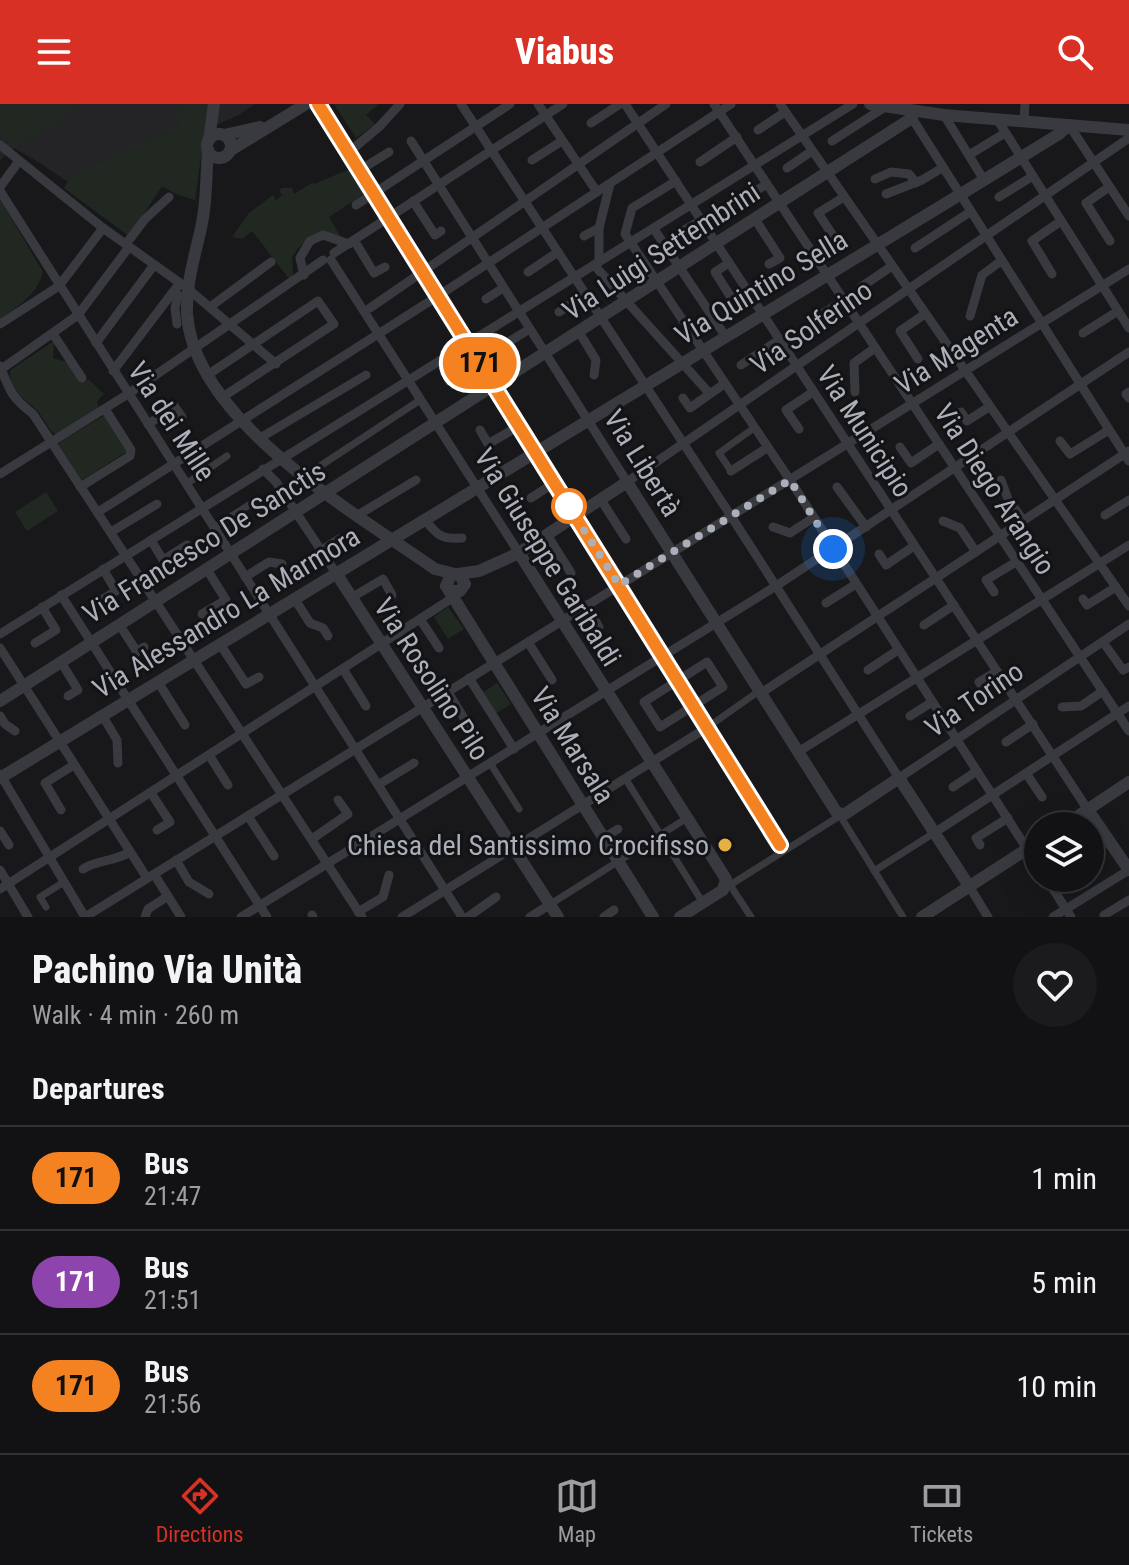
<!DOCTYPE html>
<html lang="en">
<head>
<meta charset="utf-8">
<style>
  :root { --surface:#121214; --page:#1b1b1d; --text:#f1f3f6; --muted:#9c9ea0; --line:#313234; --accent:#d93025 }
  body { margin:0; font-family:"Roboto Condensed",sans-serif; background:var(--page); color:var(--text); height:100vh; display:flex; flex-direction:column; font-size:30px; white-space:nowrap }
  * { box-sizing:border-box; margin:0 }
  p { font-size:26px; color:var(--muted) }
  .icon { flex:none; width:44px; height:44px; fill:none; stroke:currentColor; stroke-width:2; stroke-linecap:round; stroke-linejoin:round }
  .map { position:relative; height:813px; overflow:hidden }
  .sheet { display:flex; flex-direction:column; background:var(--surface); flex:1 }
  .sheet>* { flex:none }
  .badge { padding:0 16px; border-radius:26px; font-size:28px; line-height:52px }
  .controls { position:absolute; left:1024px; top:708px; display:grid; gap:16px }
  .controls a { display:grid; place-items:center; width:80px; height:80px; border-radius:50%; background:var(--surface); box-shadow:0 8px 32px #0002,0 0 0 2px var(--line); font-size:40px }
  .you { position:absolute; width:40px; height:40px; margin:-20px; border:6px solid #fff; border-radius:50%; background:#1a73e8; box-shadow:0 0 0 12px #1a73e833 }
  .map>.badge { position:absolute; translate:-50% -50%; box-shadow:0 0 0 4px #fff }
  h2 { padding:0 32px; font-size:30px; line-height:72px }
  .round { display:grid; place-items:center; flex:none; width:84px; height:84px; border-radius:42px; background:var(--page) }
  .headline { display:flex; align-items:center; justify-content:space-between; height:136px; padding:0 32px }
  h1 { font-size:38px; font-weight:800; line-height:60px }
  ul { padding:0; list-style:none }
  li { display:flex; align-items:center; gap:24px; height:104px; padding:0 32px; border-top:2px solid var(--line) }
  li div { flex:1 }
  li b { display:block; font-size:30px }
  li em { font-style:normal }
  li .badge { min-width:88px; font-weight:700; text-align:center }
  header { display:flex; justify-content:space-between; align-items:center; height:104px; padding:0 32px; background:var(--accent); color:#fff; font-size:36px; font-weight:800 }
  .tab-bar { display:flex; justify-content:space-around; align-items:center; height:112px; border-top:2px solid var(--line); background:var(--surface); font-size:22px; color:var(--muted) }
  .tab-bar a { display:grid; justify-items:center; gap:4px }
  .tab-bar .active { color:var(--accent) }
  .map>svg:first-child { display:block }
  .built { fill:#242427 }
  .green { fill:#202821 }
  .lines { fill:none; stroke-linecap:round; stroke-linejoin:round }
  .pedestrian { stroke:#393a3f; stroke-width:7 }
  .minor { stroke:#393a3f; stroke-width:9 }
  .tertiary { stroke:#393a3f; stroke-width:12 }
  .line-casing { stroke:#fff; stroke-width:18 }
  .line { stroke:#f58220; stroke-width:12 }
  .walk { stroke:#abafb9; stroke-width:8; stroke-dasharray:0 14.4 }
  .stop-dot { fill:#fff; stroke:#f58220; stroke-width:4 }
  .poi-dot { fill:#e5b145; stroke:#131315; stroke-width:3 }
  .labels { text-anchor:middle; stroke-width:6; stroke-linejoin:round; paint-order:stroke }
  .street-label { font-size:28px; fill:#abafb9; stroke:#131315 }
  .poi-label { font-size:28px; fill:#abafb9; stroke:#131315; text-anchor:end }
</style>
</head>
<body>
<header><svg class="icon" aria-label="menu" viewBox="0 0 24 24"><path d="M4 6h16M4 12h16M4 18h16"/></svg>Viabus<svg class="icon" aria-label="search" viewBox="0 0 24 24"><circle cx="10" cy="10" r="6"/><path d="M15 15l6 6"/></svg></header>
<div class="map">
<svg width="1129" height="813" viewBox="0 0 1129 813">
  <rect width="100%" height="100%" fill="#18181a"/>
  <path class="built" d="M0,0H255L237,12L204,26L195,96L176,90L162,82L129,132L64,84L68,78L40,59L14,44L0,56Z"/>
  <g class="green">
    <path d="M0,0H76L55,25L46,18L35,31L14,44L0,29Z"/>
    <path d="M193,0H208L195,96L176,90L162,82L129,132L64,84L74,72L179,22L176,6Z"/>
    <path d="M334,0H379L366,11L375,20L356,34Z"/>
    <path d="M350,65L367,88L329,113L342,135C316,134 307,129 292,153L293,170L290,176L252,127L242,135L232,133L249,109L273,91L276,96L282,91L279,87L282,84H292L294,90L312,79L314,80Z"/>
    <path d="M0,95L43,168C38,190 17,203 0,215Z"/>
    <path d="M54,237L53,254L67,258L77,274L85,278L88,275L104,290L97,297L99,306L56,330L52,328L38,307L17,289L11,280L10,267L15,263Z"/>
    <path d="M105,311L127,344L126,348L82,376L59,341L60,338Z"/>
    <path d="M46,388L58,407L27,427L15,408Z"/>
    <path d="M448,503L464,525L448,535L434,513Z"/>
    <path d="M497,579L511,600L495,610L482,589Z"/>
  </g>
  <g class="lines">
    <g class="pedestrian">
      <path d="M731,367L719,349L754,324"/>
      <path d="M305,372L420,296"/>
      <path d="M186,380L227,352"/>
      <path d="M213,424L252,399"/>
      <path d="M320,446L339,434"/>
      <path d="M708,623L759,587"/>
      <path d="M490,659L519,705"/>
      <path d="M625,674L703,799"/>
      <path d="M839,710L903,813"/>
      <path d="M874,767L934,729"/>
      <path d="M549,801L687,714"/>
      <path d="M46,803L40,793L64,778"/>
      <path d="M751,813L730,781L838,713"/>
    </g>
    <g class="minor">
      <path d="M318,0L780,741"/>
      <path d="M461,0L731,412L899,674L1129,520"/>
      <path d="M538,0L597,88"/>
      <path d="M625,0L1088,706"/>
      <path d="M714,0L1129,627"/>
      <path d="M780,0L1129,502"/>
      <path d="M944,11L984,76"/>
      <path d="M912,14L1129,357"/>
      <path d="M997,15L1129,224"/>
      <path d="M1024,18L1025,0"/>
      <path d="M591,19L620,0"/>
      <path d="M1069,21L1129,112"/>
      <path d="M758,26L785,8"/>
      <path d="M411,37L627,378L1129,34"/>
      <path d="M832,37L885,3"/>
      <path d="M0,41L103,124L187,184L276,260"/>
      <path d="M349,48L380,22L400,0"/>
      <path d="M969,51L1005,29"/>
      <path d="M532,56L562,37"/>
      <path d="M700,58L737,33"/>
      <path d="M787,64L812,47"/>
      <path d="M360,66L389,48"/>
      <path d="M875,75L891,68L909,70L916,79"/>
      <path d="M676,77L632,104L625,130L790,376L1038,762"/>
      <path d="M0,83L19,57"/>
      <path d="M1109,83L1086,99L1110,137"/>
      <path d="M0,87L462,813"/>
      <path d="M886,90L922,76L942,64"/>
      <path d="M999,93L1033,72"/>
      <path d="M413,97L435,131L441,127"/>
      <path d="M356,101L510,0"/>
      <path d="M723,107L767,80"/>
      <path d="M755,115L780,154L769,160"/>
      <path d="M654,125L726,233"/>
      <path d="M681,128L701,116"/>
      <path d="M584,132L599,124"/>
      <path d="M834,133L818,109L844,93"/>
      <path d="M354,136L374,169L385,163"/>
      <path d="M126,140L145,115L169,93"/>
      <path d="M915,144L970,108"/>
      <path d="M334,149L563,0"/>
      <path d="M331,156L519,449"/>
      <path d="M599,158V124L610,80"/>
      <path d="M729,159L715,168L732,195"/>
      <path d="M594,161L710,290"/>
      <path d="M528,168L558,148"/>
      <path d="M1052,170L1032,137L1061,117"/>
      <path d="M304,171L300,154L310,137L323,131L349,140"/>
      <path d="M861,183L892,162"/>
      <path d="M175,186L178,191L175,204L177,220"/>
      <path d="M486,195L503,184"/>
      <path d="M210,203L271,158"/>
      <path d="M370,204L666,0"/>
      <path d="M559,208L586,190"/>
      <path d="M970,212L982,171L1001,157"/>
      <path d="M811,217L844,196"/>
      <path d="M0,220L59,182L103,124"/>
      <path d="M579,228L596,256L594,271"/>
      <path d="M1083,229L1118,207"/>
      <path d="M53,230L82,274"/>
      <path d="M96,239L154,161"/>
      <path d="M507,239L528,226"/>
      <path d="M918,255L900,227L925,210"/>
      <path d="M741,261L779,236"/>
      <path d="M0,262C10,287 11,293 33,310L362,813"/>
      <path d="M0,266L78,211L129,143"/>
      <path d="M113,267L179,180"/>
      <path d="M206,272L318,197L334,220L221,294"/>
      <path d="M449,277L479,258"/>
      <path d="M855,288L854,259L875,244"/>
      <path d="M1129,288L1126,290L1129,294"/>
      <path d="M683,294L690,304L724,280"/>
      <path d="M961,308L967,317L989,303"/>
      <path d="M148,320L175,303L182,313"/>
      <path d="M799,325L786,306L813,288"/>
      <path d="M480,326L488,340L519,322"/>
      <path d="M260,334L366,271"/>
      <path d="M1060,337L1070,350L1109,326"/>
      <path d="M900,343L911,359L939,340"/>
      <path d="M263,365L276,378L336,469"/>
      <path d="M731,367L767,344"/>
      <path d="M0,370L128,290L323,156"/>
      <path d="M1001,376L1008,395L1023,416"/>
      <path d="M80,383L130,352L131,346L105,305"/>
      <path d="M837,383L866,423"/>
      <path d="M531,394L554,379"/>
      <path d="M601,396L626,435"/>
      <path d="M98,408L438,192L731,0"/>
      <path d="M358,411L416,376"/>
      <path d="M1105,411L1129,396"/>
      <path d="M425,416C437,431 442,436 462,434"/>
      <path d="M943,417L960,424L976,448"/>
      <path d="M773,423L790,429L813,414"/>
      <path d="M111,428L157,400"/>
      <path d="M547,431L571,469"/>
      <path d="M151,436L163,456L187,441"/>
      <path d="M879,450L886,461L914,442"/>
      <path d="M245,473L269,458L282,460"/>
      <path d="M994,488L986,476L1016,458"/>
      <path d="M61,491L267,813"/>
      <path d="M294,494L310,519L323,524L328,532"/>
      <path d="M351,494L383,475L392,491"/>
      <path d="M1083,495L1087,501L1116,483"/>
      <path d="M100,497L116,487L103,465"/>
      <path d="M826,499L856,480"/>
      <path d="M586,501L599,523"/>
      <path d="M202,510L226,496L206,464"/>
      <path d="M420,515L439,544"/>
      <path d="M119,520L137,548L144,543"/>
      <path d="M924,521L954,501"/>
      <path d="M398,529L418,560"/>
      <path d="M0,530L853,0"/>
      <path d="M528,538L552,576"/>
      <path d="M1103,538L1123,566L1129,563"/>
      <path d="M35,539L56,526L42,503"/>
      <path d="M220,540L246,580L259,573"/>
      <path d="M0,544L147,774"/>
      <path d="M61,558L78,586L68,592"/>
      <path d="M707,558L723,583L660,623L644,598Z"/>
      <path d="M343,565L366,602"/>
      <path d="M868,566L898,546"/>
      <path d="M469,574L514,645"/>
      <path d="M158,578L185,621"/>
      <path d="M983,584L979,578L997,567"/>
      <path d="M448,588L470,624"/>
      <path d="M761,589L1129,347"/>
      <path d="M1062,603L1081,602L1103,587"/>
      <path d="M102,611L117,636L118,659"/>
      <path d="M0,612L5,620L15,627"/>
      <path d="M910,612L932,598"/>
      <path d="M1006,638L1033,620"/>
      <path d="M798,648L1129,441"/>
      <path d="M209,651L228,681"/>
      <path d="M1026,669L1042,693"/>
      <path d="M0,670L85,813"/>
      <path d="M378,681L414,659"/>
      <path d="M953,683L977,667"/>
      <path d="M151,689L170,718L157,726"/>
      <path d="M61,706L45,679L74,661"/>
      <path d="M248,712L274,752"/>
      <path d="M0,727L9,741"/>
      <path d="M934,729L1129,602"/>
      <path d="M603,734L618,725"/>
      <path d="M312,735L348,710L338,696"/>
      <path d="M980,741L976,734L1008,714"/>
      <path d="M176,756L189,778L209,790"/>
      <path d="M83,765C97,756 113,758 130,748"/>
      <path d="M0,766L28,813"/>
      <path d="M154,770L181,813"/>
      <path d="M1046,774L1071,813"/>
      <path d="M969,782L988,813"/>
      <path d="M0,785L454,493"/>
      <path d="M358,808L383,793L389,771"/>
      <path d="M312,811L313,813"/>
      <path d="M1104,811L1129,796"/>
      <path d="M85,813L1129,165"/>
      <path d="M145,813L148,805L168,792"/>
      <path d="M241,813L776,482L1129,248"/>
      <path d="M402,813L708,623"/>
      <path d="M468,813L496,793"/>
      <path d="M530,813L549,801"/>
      <path d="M604,813L614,806"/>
      <path d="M1053,813L1129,766"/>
    </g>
    <g class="tertiary">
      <path d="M870,0L944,11L1129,26"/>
      <circle cx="219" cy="42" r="12"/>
      <path d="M224,31L260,23"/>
      <path d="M209,36L214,0"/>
      <path d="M208,46C206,70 207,95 202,119C196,149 186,177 187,209C193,316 355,409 435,465L455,470"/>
      <path d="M231,46L306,0"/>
      <path d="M519,449L726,775L723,786L680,813"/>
      <path d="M336,469L558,813"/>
      <path d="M459,470L465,480L460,487H452L446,482L451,471L479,467L519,449L627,378L837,709L845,710L899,674L969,782"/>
      <path d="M448,485L653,813"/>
      <path d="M0,597L912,14V8"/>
      <path d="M0,674L984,76L1059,30L1069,21"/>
      <path d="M1088,706L1129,766"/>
      <path d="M1063,722L1129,678"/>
      <path d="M922,813L1038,738"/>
    </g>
  </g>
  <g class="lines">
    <defs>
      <path id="line" d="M318,0L780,741"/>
    </defs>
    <use href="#line" class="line-casing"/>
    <use href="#line" class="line"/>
    <path class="walk" d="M569,402L565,396L619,481L790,376L833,445"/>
  </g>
  <circle class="stop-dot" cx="569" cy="402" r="16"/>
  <circle class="poi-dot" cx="725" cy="741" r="8"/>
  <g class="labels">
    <g class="street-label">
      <text transform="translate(661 147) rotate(-33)" y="10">Via Luigi Settembrini</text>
      <text transform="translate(761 183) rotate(-31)" y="10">Via Quintino Sella</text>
      <text transform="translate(811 223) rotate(-35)" y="10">Via Solferino</text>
      <text transform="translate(956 246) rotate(-32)" y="10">Via Magenta</text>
      <text transform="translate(172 317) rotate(57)" y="10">Via dei Mille</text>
      <text transform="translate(865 327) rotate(57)" y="10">Via Municipio</text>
      <text transform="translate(643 359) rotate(58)" y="10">Via Libertà</text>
      <text transform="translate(995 385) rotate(57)" y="10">Via Diego Arangio</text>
      <text transform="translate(204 438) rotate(-32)" y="10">Via Francesco De Sanctis</text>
      <text transform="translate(548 453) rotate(58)" y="10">Via Giuseppe Garibaldi</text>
      <text transform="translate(226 508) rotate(-31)" y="10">Via Alessandro La Marmora</text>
      <text transform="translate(432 575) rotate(57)" y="10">Via Rosolino Pilo</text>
      <text transform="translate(974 595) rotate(-34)" y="10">Via Torino</text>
      <text transform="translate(573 641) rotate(58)" y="10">Via Marsala</text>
    </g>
    <g class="poi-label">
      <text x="709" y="751">Chiesa del Santissimo Crocifisso</text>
    </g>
  </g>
</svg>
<div class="controls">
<a><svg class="icon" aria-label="layers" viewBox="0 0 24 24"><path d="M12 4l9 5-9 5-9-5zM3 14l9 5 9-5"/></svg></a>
</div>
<div class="you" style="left:833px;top:445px"></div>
<b class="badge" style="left:480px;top:259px;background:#f58220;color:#111">171</b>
</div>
<section class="sheet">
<div class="headline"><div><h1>Pachino Via Unità</h1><p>Walk · 4 min · 260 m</p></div><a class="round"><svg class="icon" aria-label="heart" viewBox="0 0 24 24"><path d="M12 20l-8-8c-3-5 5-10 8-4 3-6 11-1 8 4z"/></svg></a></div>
<h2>Departures</h2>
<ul>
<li><span class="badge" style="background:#f58220;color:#111">171</span><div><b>Bus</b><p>21:47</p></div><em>1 min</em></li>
<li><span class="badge" style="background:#8e44ad;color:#fff">171</span><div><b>Bus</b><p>21:51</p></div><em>5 min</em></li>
<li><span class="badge" style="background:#f58220;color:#111">171</span><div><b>Bus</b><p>21:56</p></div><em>10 min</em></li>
</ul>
</section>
<nav class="tab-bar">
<a class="active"><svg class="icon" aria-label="directions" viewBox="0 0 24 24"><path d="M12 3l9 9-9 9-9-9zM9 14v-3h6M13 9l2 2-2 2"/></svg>Directions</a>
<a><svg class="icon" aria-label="map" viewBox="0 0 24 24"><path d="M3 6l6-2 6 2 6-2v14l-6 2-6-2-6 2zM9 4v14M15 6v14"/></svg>Map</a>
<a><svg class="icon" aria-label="tickets" viewBox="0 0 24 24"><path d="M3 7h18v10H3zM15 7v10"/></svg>Tickets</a>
</nav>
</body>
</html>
